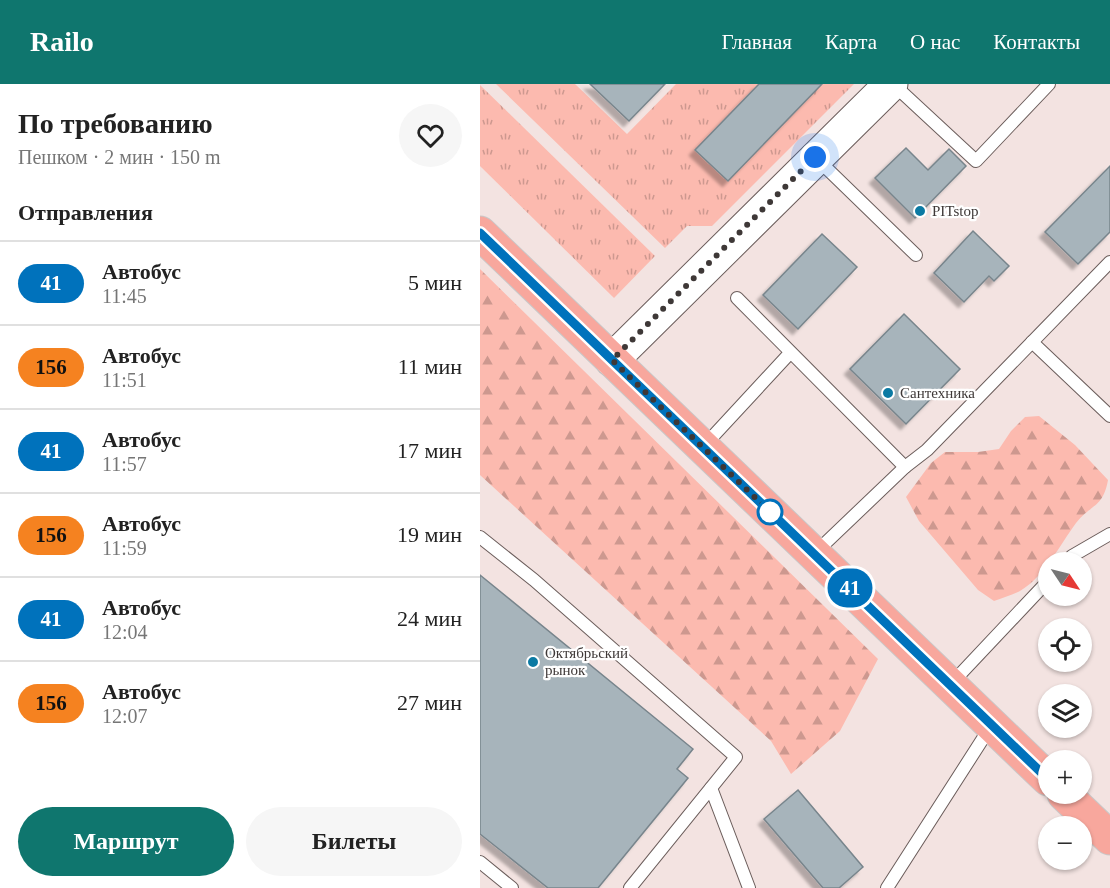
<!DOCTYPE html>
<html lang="ru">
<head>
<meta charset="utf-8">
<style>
  :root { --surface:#fff; --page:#f6f6f6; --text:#222; --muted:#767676; --line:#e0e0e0; --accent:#0f766e }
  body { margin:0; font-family:Georgia,serif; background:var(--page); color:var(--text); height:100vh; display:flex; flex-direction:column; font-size:22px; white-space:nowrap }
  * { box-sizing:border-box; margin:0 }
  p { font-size:20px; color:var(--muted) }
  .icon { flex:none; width:33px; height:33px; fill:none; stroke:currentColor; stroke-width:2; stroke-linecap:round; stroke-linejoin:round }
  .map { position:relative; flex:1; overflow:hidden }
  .sheet { display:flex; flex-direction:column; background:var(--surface); width:480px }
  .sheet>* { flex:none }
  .badge { padding:0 12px; border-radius:20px; font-size:21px; line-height:39px }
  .needle { width:39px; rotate:125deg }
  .buttons { position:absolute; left:558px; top:468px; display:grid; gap:12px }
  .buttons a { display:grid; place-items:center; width:54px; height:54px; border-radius:50%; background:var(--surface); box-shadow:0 2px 4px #0004; font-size:30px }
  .you { position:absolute; width:30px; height:30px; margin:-15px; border:4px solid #fff; border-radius:50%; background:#1a73e8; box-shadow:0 0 0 9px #1a73e833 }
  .map>.badge { position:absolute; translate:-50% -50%; box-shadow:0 0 0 3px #fff }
  h2 { padding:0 18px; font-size:22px; line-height:54px }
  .round { display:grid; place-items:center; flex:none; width:63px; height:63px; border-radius:32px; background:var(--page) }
  .headline { display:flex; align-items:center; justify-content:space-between; height:102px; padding:0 18px }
  h1 { font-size:28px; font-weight:700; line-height:45px }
  .action { display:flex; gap:12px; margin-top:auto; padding:12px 18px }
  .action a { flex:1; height:69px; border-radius:36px; background:var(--accent); color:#fff; font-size:24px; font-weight:700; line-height:69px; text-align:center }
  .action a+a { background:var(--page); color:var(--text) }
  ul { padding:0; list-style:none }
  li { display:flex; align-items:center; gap:18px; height:84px; padding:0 18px; border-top:2px solid var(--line) }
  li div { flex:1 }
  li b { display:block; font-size:22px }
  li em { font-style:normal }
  li .badge { min-width:66px; font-weight:700; text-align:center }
  header { display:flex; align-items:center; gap:36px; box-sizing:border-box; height:84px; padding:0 30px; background:var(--accent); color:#fff }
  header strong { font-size:28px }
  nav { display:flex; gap:33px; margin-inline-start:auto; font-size:21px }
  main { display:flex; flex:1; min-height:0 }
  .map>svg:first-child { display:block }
  .grass { fill:url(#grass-tufts) }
  .forest { fill:url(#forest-firs) }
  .building { fill:#a7b4bb; stroke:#78858c; stroke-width:1.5; filter:url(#shadow) }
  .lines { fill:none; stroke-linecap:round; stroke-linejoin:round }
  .lane-casing { stroke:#6b5d5b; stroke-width:14 }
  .secondary-casing { stroke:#6b5d5b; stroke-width:35 }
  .primary-casing { stroke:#c9c7c7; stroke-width:35 }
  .lane { stroke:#fff; stroke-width:12 }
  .secondary { stroke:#fff; stroke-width:33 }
  .primary { stroke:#f8a79d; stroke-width:33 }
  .line-casing { stroke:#fff; stroke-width:14 }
  .line { stroke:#0072bc; stroke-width:9 }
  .walk { stroke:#3e3837; stroke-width:6; stroke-dasharray:0 10.8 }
  .poi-dot { fill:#0c7aa3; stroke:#fff; stroke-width:2 }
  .stop-dot { fill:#fff; stroke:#0072bc; stroke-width:3 }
  .labels { text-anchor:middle; stroke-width:4.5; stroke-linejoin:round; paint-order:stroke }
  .poi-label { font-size:15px; fill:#3e3837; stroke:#fff; text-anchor:start }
</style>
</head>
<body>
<header>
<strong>Railo</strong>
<nav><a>Главная</a><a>Карта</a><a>О нас</a><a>Контакты</a></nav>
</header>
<main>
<section class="sheet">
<div class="headline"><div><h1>По требованию</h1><p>Пешком · 2 мин · 150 m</p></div><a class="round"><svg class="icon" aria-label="heart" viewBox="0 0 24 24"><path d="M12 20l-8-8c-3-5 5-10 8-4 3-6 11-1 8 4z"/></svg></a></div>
<h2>Отправления</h2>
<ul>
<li><span class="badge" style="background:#0072bc;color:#fff">41</span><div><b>Автобус</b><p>11:45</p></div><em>5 мин</em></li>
<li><span class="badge" style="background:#f58220;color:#111">156</span><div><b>Автобус</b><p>11:51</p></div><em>11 мин</em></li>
<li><span class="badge" style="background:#0072bc;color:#fff">41</span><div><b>Автобус</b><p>11:57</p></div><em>17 мин</em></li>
<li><span class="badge" style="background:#f58220;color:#111">156</span><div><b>Автобус</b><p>11:59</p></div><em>19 мин</em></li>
<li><span class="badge" style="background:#0072bc;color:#fff">41</span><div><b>Автобус</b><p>12:04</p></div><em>24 мин</em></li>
<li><span class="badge" style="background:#f58220;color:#111">156</span><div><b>Автобус</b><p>12:07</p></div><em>27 мин</em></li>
</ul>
<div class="action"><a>Маршрут</a><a>Билеты</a></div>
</section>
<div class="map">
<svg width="630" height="804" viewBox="0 0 630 804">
  <defs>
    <pattern id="grass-tufts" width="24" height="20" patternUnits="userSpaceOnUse" patternTransform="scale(1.5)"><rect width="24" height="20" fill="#fcbaaf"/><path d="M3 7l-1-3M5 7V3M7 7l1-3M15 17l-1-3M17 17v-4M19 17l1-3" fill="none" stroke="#cd988f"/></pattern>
    <pattern id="forest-firs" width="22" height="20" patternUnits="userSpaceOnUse" patternTransform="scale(1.5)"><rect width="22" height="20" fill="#fcbaaf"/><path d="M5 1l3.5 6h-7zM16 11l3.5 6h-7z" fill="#cd988f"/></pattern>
    <filter id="shadow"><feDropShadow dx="-5.5" dy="5.5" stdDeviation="1.5" flood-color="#0004"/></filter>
  </defs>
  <rect width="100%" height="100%" fill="#f3e3e1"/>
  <g class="grass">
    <path d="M16,0H95L147,50L196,0H374L232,142H207L185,164Z"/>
    <path d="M0,1L175,172L134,214L0,82Z"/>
  </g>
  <g class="forest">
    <path d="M0,185L398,575L360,647L311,690L291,657L0,391Z"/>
    <path d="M559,332L595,361L628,396C623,424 611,420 596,439C579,462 565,492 540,507C532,511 522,514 514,517L498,506L439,437L426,413L451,379L465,368H498L519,365L531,347L545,333Z"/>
  </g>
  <g class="building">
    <path d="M110,0H185L149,37Z"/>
    <path d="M279,0H342L248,97L215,66Z"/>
    <path d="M426,64L448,86L469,65L486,82L435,134L395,94Z"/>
    <path d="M630,82V148L598,180L565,148Z"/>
    <path d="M493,147L529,182L514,197L509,192L484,218L454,189Z"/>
    <path d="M342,150L377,183L318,245L283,211Z"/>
    <path d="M424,230L480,285L426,340L370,285Z"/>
    <path d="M0,491L213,665L197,685L208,694L118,804H68L0,750Z"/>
    <path d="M318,706L383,783L359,804H343L284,735Z"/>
  </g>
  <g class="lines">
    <defs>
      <g id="lane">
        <path d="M413,0L496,77L569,0"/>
        <path d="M336,74L436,171"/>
        <path d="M257,214L425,383L335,469"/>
        <path d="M552,258L630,332"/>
        <path d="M223,363L310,269"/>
        <path d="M425,383L447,366L630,178"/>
        <path d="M0,453L54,496L256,673L150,804"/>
        <path d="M586,478L592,472L630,450"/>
        <path d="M470,601L568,497"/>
        <path d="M231,704L269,804"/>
        <path d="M0,778L32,804"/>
        <path d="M407,804L511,642"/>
      </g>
      <path id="secondary" d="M132,276L411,0"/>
      <g id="primary">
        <path d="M0,149L568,695"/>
        <path d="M584,710L630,754"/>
      </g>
    </defs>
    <use href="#lane" class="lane-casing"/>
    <use href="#secondary" class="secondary-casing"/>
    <use href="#primary" class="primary-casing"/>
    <use href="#lane" class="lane"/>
    <use href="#secondary" class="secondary"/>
    <use href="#primary" class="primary"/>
  </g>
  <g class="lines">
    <defs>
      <path id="line" d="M0,149L568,695"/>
    </defs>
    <use href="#line" class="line-casing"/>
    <use href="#line" class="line"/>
    <path class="walk" d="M290,428L132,276L335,73"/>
  </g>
  <g class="poi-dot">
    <circle cx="440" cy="127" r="6"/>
    <circle cx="408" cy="309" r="6"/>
    <circle cx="53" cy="578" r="6"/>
  </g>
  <circle class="stop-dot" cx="290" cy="428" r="12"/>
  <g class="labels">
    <g class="poi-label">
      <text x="452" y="132">PITstop</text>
      <text x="420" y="314">Сантехника</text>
      <text x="65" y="574">Октябрьский<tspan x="65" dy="17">рынок</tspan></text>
    </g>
  </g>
</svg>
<div class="buttons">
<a><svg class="needle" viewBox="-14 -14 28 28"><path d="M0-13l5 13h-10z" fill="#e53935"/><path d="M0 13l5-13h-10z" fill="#767676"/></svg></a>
<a><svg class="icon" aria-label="locate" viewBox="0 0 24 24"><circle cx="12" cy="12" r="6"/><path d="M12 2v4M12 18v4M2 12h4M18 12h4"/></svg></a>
<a><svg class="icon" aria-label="layers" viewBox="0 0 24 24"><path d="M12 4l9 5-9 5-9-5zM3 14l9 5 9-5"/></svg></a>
<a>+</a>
<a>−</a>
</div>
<div class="you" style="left:335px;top:73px"></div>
<b class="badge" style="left:370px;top:504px;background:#0072bc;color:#fff">41</b>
</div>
</main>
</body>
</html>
